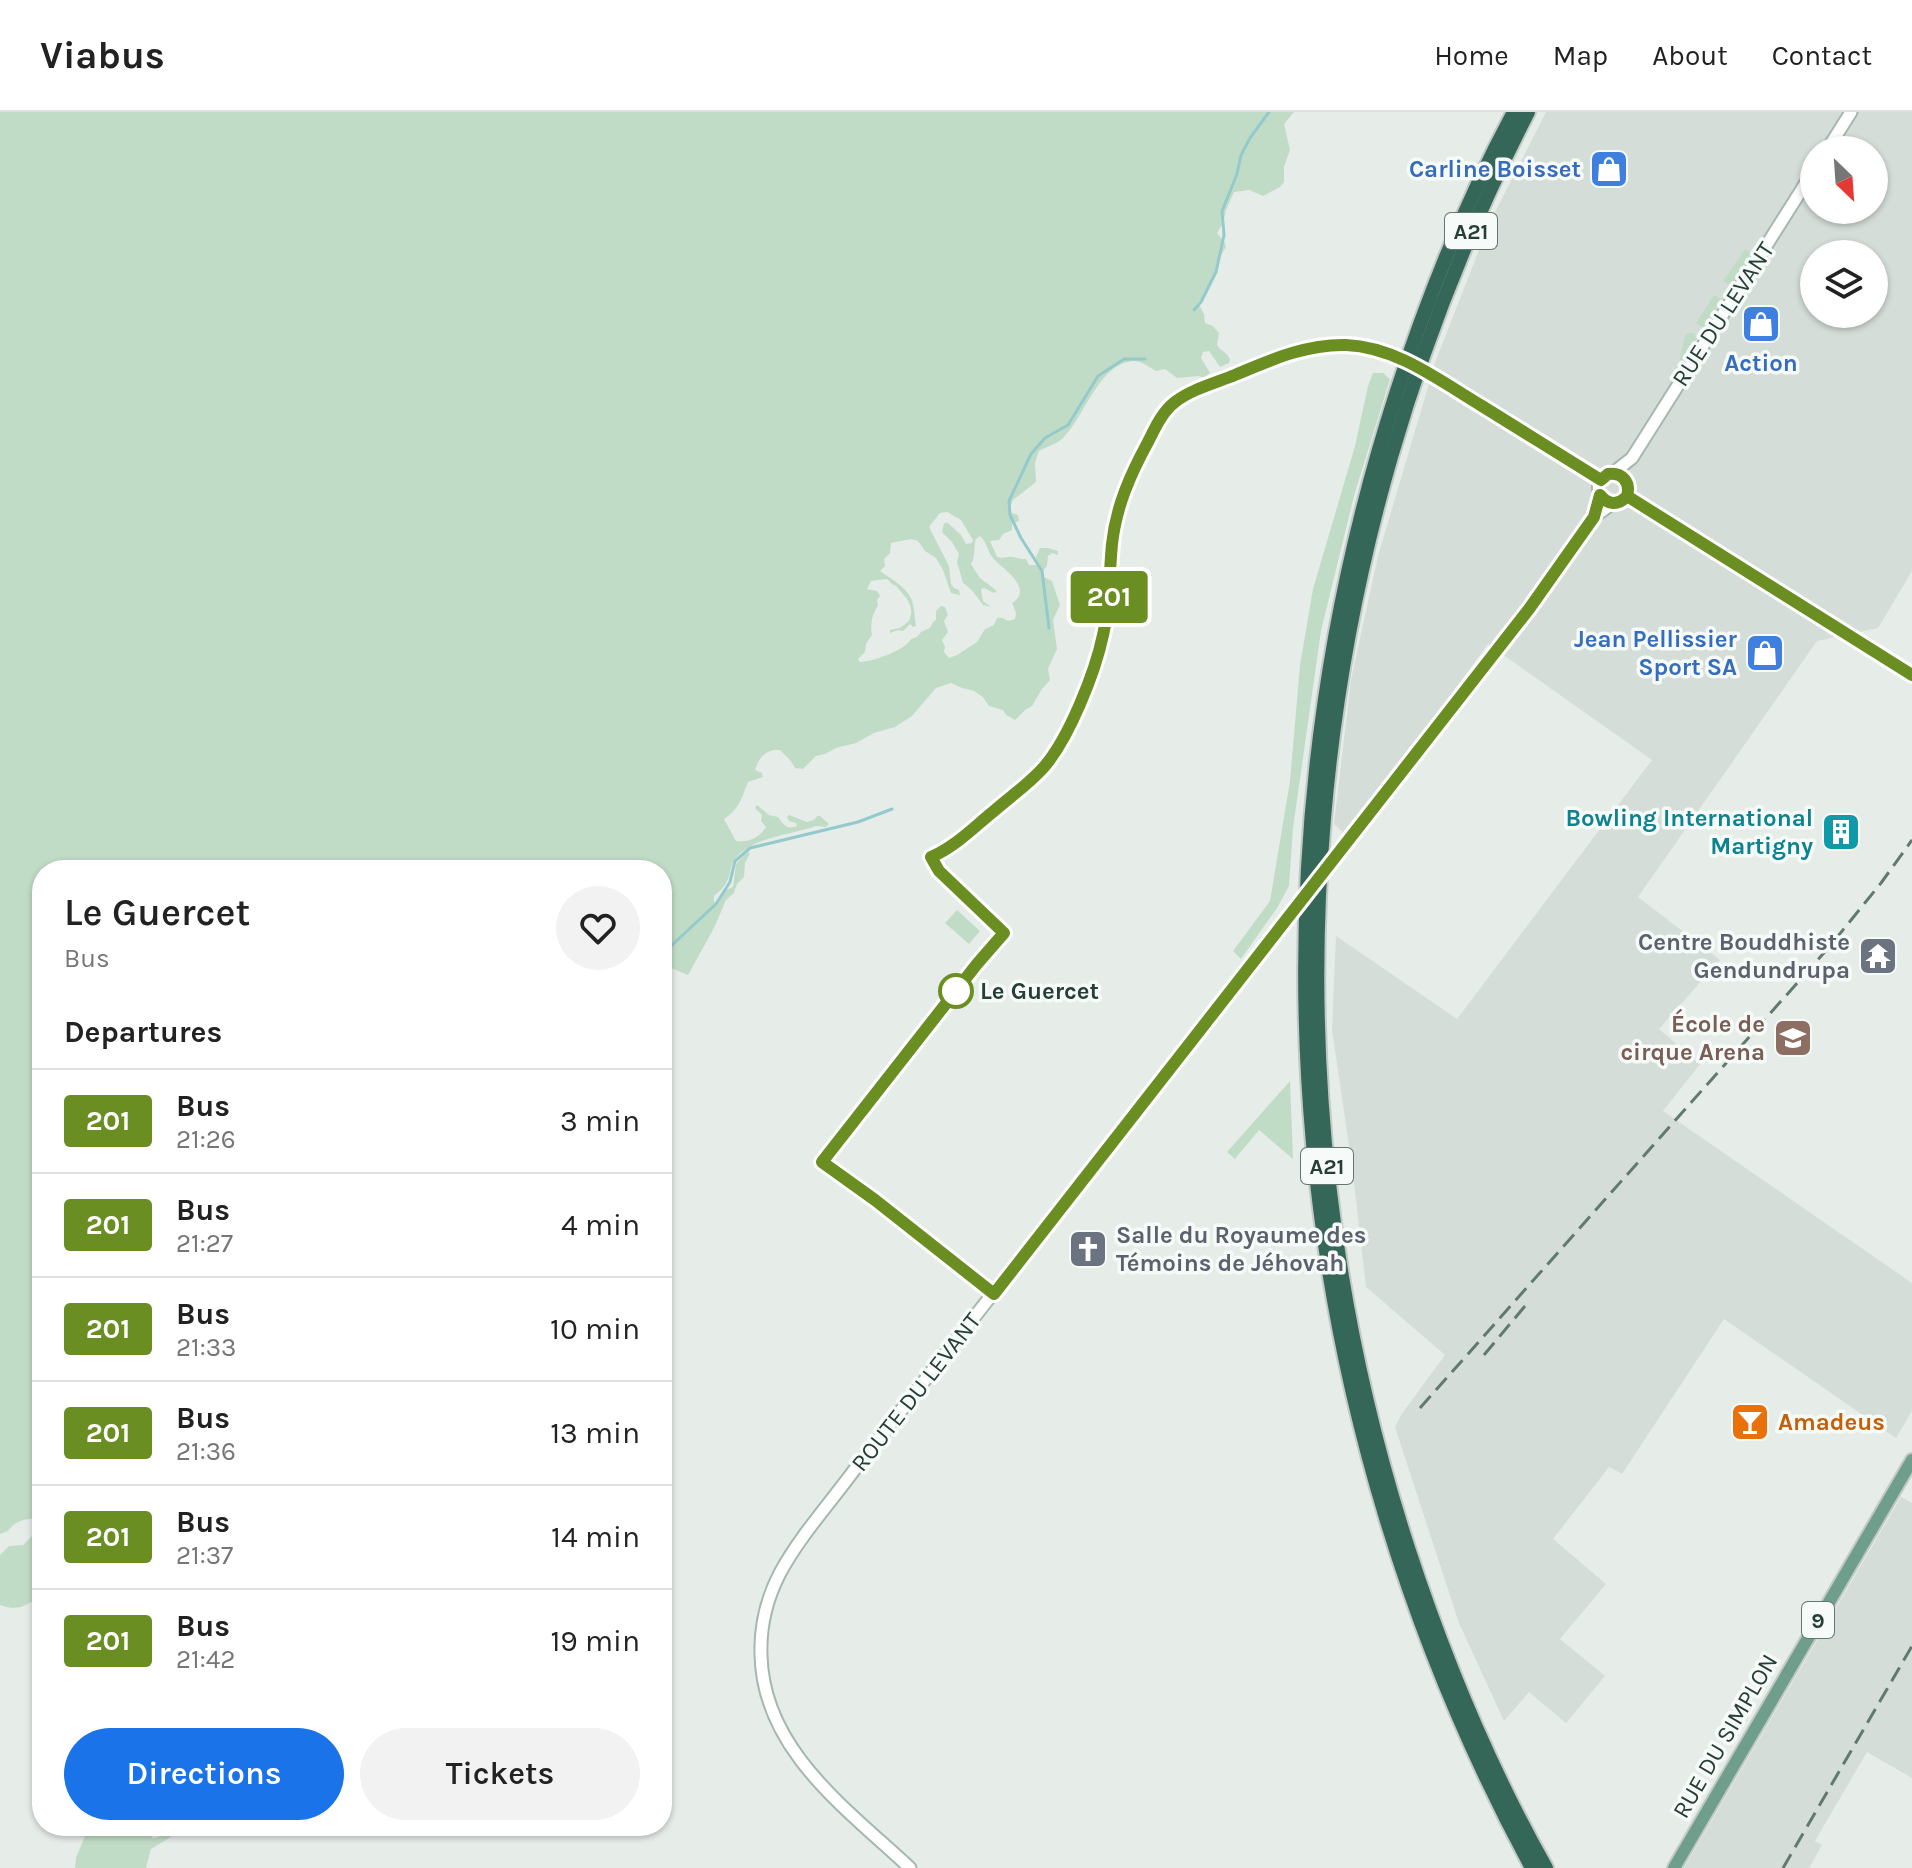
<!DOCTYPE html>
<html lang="en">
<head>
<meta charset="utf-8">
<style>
  :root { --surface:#fff; --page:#f2f2f2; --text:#222; --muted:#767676; --line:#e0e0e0; --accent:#1a73e8 }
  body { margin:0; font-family:Karla,sans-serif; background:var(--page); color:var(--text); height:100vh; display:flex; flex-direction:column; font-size:30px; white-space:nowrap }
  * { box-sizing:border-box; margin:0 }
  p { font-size:26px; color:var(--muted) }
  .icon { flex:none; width:44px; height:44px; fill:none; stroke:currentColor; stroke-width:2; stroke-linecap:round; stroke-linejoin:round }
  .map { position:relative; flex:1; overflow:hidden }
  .drawer { position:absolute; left:32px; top:748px; width:640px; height:976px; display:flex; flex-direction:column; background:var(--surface); border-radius:32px; box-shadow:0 2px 6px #0004 }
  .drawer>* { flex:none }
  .badge { padding:0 16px; border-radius:6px; font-size:28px; line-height:52px }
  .needle { width:52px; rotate:155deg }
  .tools { position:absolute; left:1800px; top:24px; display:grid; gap:16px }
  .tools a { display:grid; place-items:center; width:88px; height:88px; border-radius:50%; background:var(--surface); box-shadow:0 2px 6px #0004; font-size:40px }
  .map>.badge { position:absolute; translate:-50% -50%; box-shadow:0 0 0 4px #fff }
  h2 { padding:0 32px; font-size:30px; line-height:72px }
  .round { display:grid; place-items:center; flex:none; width:84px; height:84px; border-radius:42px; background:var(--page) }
  .head { display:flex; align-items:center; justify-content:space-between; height:136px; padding:0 32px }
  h1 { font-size:38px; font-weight:600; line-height:60px }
  .primary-button { display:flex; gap:16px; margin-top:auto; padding:16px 32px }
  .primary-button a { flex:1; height:92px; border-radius:48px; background:var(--accent); color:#fff; font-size:32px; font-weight:600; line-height:92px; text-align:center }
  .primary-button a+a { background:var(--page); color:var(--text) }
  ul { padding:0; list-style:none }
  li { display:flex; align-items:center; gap:24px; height:104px; padding:0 32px; border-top:2px solid var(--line) }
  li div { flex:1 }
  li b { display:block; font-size:30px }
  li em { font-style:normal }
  li .badge { min-width:88px; font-weight:700; text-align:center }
  header { display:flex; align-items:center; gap:48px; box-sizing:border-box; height:112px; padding:0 40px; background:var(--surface); border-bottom:2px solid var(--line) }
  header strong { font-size:38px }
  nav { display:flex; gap:44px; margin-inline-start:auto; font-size:28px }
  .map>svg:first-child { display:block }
  .built { fill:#d4ddd8; fill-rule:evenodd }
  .green { fill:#c1dcc6; fill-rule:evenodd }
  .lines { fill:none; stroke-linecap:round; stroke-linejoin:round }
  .stream { stroke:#94cacc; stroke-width:3 }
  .secondary-casing { stroke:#a5b8b0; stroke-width:15 }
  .primary-casing { stroke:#c2c9c6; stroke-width:16 }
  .highway-casing { stroke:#c2c9c6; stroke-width:18 }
  .secondary { stroke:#fff; stroke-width:11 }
  .primary { stroke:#6f9e8d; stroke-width:12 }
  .highway { stroke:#356758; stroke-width:14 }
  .rail { stroke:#617970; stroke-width:3; stroke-dasharray:16 8; stroke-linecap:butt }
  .secondary-bridge-casing { stroke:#a5b8b0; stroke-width:15; stroke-linecap:butt }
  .secondary-bridge { stroke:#fff; stroke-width:11 }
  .line-casing { stroke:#fff; stroke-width:18 }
  .line { stroke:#6b8e23; stroke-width:12 }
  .stop-dot { fill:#fff; stroke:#6b8e23; stroke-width:4 }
  .labels { text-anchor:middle; stroke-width:7; stroke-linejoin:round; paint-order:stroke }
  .shield { fill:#f6faf8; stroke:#647670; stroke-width:2 }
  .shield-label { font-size:22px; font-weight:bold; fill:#263e35 }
  .shop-label { font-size:24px; font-weight:bold; fill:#366cbe; stroke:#f6faf8; text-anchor:end }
  .street-label { font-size:24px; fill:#263e35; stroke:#f6faf8 }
  .culture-label { font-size:24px; font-weight:bold; fill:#0d838f; stroke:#f6faf8; text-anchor:end }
  .worship-label { font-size:24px; font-weight:bold; fill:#5b616d; stroke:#f6faf8; text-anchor:end }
  .stop-label { font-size:24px; font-weight:bold; fill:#263e35; stroke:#f6faf8; text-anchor:start }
  .education-label { font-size:24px; font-weight:bold; fill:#785e54; stroke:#f6faf8; text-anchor:end }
  .food-label { font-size:24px; font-weight:bold; fill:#c56008; stroke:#f6faf8; text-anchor:start }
</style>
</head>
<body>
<header>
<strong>Viabus</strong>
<nav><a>Home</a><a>Map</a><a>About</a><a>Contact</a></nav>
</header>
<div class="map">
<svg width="1912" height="1756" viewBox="0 0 1912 1756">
  <rect width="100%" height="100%" fill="#e6ede9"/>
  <g class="built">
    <path d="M1546,0H1912V459L1878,516L1817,529L1638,785L1720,848L1659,917L1700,952L1663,999L1912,1171V1299L1896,1326L1724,1207L1622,1362L1609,1355L1553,1427L1606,1472L1560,1527L1605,1564L1566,1611L1529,1580L1504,1609L1459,1511L1395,1315L1401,1303L1445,1243L1366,1175L1352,1054L1332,918L1336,824L1457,907L1652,648L1488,532L1425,618L1343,720L1334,712L1351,568L1378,444L1436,248L1490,110ZM1814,38H1874V98H1814ZM1814,142H1874V202H1814Z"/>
    <path d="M1901,1385L1912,1391V1666L1867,1640L1815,1729L1822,1733L1809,1756H1684Z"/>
  </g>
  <g class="green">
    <path d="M0,0H1294L1284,12L1290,38L1284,55V70L1280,75L1263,84L1249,78L1234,80L1226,98L1223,111L1217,121L1225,131L1226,135L1217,150L1213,169L1198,191L1204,202L1205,211L1213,214L1219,221L1217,233C1220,239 1228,240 1230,248L1229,251L1220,255L1209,239L1203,240L1201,246L1210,261L1204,266L1199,264L1177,266L1165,257L1156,259C1149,255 1140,248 1133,249C1098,252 1084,307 1062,327C1056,332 1046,335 1039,339L1035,351L1036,370L1013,388L1009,397V400L1018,403L1019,409L1012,411V418L1003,422L999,428L990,429L997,445C1003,447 1008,444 1013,445C1018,446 1021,447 1026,447L1029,453H1037L1036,445L1040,436H1048L1058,439V443L1052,441L1048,444L1047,454L1041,461L1044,465L1052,469L1060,493L1053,508L1057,537L1048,557L1050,568L1042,577L1032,594L1025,598L1015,608L1006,603L1003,598L989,594L983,585L974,579L962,576L951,571L936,576L912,604L895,615L874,621L856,631L836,636L825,642L816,644L803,657L795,656L790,648L780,638C765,637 759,646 755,658L762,661L763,665L748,670C741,687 740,696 724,707L736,729C748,731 760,725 766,715L761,709L762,703L755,696L757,693L769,703L778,705C784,713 787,718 797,714L796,711L789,709L787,705L789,703L807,710L814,708L817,704H820L829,712L826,715L816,714C791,723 752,725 735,747C731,752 731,758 729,764C726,774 721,778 714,784V790H719L726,778L733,775L736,752L747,740L750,741L745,751L744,765L737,772L734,781L726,788L714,816L688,863L662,852V758H42V1404C28,1409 18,1405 8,1419L0,1422ZM947,400L961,408L973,428L972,431L966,432L961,423L948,411H944L942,420L952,430L959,442L957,450L963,471C971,476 978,486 983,493L991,495L983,489L981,477L984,476L994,481L997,479L980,466L971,452C976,444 973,436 976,427L980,424C987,430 987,439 993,446C1002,457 1035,476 1012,491L1016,501L1015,507L1008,509L1003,506H997L994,513L985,517L977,530L957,543L949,546L944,540L945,535L942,528L948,520L944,509L948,503L945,495L941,494L936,499V508L933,510L930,516L921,520L917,525L911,527C904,539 874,549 860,550L858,547L865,540L866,532L872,523C870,513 872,502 878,494L877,488L880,484L877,479L867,477L871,469L887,467L892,472L896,474C905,485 916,493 909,509L900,516L890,518V521L898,518L903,519L910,512L913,515L916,514C914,505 915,495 911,486C905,474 890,466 880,459L885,454L884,447L890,441L891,431L911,427L918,429L925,439L936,446L943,458L951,481L960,483L959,478L954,476L951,472L949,454L929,415L940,401Z"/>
    <path d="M1745,137L1752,141L1731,174L1723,169Z"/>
    <path d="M1714,183L1722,188L1704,216L1696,211Z"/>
    <path d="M1689,221L1695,222L1696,228L1666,275L1679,251L1685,224Z"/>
    <path d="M1373,261H1383L1390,267L1354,384L1321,519L1293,716L1289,774L1277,796L1241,847L1233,839L1270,789L1290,669L1300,553L1313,477L1355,334L1368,274Z"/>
    <path d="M957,798L980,819L969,832L945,811Z"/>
    <path d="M1290,969L1293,1047L1259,1018L1235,1047L1227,1040Z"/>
    <path d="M35,1421H42V1484C25,1493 20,1500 0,1493V1443L9,1434L23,1433Z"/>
    <path d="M89,1714H153L151,1721L152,1726C162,1727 163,1719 170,1714H177L169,1726L151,1737L146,1756H75L76,1746Z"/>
  </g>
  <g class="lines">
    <g class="stream">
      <path d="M1194,198L1201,190L1216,160L1224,123L1222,99L1237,62L1241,43L1250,26L1269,0"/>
      <path d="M1049,516L1042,459L1021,426L1010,403L1009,389L1031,342L1045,326L1068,313L1098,264L1124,247H1145"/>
      <path d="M671,834L716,792L730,770L735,749L750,736L858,710L892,697"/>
    </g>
    <defs>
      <g id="secondary">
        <path d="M1827,38L1851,0"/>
        <path d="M1613,361L1632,346L1814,58"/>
        <path d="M1594,404C1596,398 1599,391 1599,384C1600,377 1597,379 1599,371C1606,353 1630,361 1628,381L1619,390H1607L1600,383"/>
        <path d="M1350,726L1529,497L1594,405L1613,391"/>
        <path d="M910,1756C847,1697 763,1638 761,1543C760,1515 767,1486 780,1461C800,1424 830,1391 855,1357L1276,821"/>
      </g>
      <path id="primary" d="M1674,1756L1912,1348"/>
      <g id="highway">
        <path d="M1514,0C1466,89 1428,184 1397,279C1238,769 1287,1303 1532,1756"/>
        <path d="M1528,0C1299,446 1253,958 1408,1436C1444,1546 1489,1655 1546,1756"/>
      </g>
    </defs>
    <use href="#secondary" class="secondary-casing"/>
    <use href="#primary" class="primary-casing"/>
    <use href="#highway" class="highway-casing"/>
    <use href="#secondary" class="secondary"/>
    <use href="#primary" class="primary"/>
    <use href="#highway" class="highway"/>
    <g class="rail">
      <path d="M1484,1243L1525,1194"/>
      <path d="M1420,1296L1830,834L1881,771L1912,728"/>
      <path d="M1783,1756L1912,1534"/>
    </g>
    <defs>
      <path id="secondary-bridge" d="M1276,821L1350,726"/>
    </defs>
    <use href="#secondary-bridge" class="secondary-bridge-casing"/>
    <use href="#secondary-bridge" class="secondary-bridge"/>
  </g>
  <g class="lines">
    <defs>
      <path id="line" d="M1625,386C1617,394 1607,392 1600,383L1594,405L1529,497L994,1182L875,1088L822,1050L977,852L1004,821L939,759L931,745C955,735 974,715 994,699C1011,684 1029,672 1044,655C1069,626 1095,561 1103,523C1110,493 1109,463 1112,432C1116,395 1130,363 1148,330C1155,316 1162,300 1175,290C1192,277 1215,271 1235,263C1271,248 1306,232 1346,233C1397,235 1440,269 1482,294C1522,319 1561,343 1601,368L1608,362C1622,360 1631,370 1627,384L1912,563"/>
    </defs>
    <use href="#line" class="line-casing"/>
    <use href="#line" class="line"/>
  </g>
  <defs>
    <symbol id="shop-square" viewBox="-11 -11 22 22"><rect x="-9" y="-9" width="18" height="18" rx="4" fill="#3f7fe0" stroke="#f6faf8"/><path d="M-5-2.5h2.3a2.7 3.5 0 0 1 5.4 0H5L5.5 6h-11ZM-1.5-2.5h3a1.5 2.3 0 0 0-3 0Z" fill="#fff"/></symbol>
    <symbol id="building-square" viewBox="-11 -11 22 22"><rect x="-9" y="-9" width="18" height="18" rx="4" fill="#0f9aa8" stroke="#f6faf8"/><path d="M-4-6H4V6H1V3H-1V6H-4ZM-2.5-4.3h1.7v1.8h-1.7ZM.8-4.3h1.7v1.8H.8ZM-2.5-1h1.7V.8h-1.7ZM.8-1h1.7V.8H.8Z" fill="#fff"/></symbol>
    <symbol id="temple-square" viewBox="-11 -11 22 22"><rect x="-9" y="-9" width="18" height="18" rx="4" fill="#6b7280" stroke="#f6faf8"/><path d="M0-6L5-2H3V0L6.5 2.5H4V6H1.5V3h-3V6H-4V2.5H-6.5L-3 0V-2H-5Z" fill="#fff"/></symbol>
    <symbol id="school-square" viewBox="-11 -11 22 22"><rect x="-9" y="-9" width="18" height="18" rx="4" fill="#8d6e63" stroke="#f6faf8"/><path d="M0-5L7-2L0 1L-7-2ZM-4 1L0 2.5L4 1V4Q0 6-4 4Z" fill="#fff"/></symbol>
    <symbol id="church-square" viewBox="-11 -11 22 22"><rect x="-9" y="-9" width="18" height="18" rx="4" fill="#6b7280" stroke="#f6faf8"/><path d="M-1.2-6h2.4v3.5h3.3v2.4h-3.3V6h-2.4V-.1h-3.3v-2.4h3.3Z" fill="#fff"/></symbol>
    <symbol id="bar-square" viewBox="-11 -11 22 22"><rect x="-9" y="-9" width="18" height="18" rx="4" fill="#e8710a" stroke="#f6faf8"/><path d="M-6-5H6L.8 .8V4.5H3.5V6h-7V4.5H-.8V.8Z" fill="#fff"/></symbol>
  </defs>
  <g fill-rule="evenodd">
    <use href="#shop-square" x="1587" y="35" width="44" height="44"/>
    <use href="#shop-square" x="1739" y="190" width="44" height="44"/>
    <use href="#shop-square" x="1743" y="519" width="44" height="44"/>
    <use href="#building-square" x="1819" y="698" width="44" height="44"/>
    <use href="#temple-square" x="1856" y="822" width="44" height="44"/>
    <use href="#school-square" x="1771" y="904" width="44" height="44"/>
    <use href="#church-square" x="1066" y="1115" width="44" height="44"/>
    <use href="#bar-square" x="1728" y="1288" width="44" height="44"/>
  </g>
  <circle class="stop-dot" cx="956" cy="879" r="16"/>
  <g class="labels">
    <g class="shield">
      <rect x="1445" y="101" width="52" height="36" rx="6"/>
      <rect x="1301" y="1036" width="52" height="36" rx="6"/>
      <rect x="1802" y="1490" width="32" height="36" rx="6"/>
    </g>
    <g class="shield-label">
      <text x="1471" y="127">A21</text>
      <text x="1327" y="1062">A21</text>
      <text x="1818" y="1516">9</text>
    </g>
    <g class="shop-label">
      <text x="1581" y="65">Carline Boisset</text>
      <text x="1761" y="259" text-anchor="middle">Action</text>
      <text x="1737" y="535">Jean Pellissier<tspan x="1737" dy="28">Sport SA</tspan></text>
    </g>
    <g class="street-label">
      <text transform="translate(1723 202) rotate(-57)" y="8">RUE DU LEVANT</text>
      <text transform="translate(916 1280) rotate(-52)" y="8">ROUTE DU LEVANT</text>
      <text transform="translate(1725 1624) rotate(-60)" y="8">RUE DU SIMPLON</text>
    </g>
    <g class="culture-label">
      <text x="1813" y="714">Bowling International<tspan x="1813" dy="28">Martigny</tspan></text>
    </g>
    <g class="worship-label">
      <text x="1850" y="838">Centre Bouddhiste<tspan x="1850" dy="28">Gendundrupa</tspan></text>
      <text x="1116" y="1131" text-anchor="start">Salle du Royaume des<tspan x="1116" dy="28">Témoins de Jéhovah</tspan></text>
    </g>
    <g class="stop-label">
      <text x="980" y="887">Le Guercet</text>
    </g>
    <g class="education-label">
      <text x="1765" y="920">École de<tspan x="1765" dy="28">cirque Arena</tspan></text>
    </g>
    <g class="food-label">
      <text x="1778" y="1318">Amadeus</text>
    </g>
  </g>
</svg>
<div class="tools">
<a><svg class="needle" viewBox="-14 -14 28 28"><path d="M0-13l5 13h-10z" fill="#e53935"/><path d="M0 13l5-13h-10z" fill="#767676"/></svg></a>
<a><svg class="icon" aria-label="layers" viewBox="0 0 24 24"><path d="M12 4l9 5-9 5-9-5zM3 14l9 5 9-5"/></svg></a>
</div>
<b class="badge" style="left:1109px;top:485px;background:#6b8e23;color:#fff">201</b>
<section class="drawer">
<div class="head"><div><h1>Le Guercet</h1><p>Bus</p></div><a class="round"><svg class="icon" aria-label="heart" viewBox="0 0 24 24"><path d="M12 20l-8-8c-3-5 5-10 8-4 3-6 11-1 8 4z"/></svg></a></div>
<h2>Departures</h2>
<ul>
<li><span class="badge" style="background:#6b8e23;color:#fff">201</span><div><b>Bus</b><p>21:26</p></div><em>3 min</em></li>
<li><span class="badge" style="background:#6b8e23;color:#fff">201</span><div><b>Bus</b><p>21:27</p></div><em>4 min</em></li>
<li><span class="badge" style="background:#6b8e23;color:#fff">201</span><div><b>Bus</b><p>21:33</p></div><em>10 min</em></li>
<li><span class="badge" style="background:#6b8e23;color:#fff">201</span><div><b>Bus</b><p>21:36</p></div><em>13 min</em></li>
<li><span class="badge" style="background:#6b8e23;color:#fff">201</span><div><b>Bus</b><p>21:37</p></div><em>14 min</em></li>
<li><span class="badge" style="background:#6b8e23;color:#fff">201</span><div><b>Bus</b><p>21:42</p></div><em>19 min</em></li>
</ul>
<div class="primary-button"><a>Directions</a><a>Tickets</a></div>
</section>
</div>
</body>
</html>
